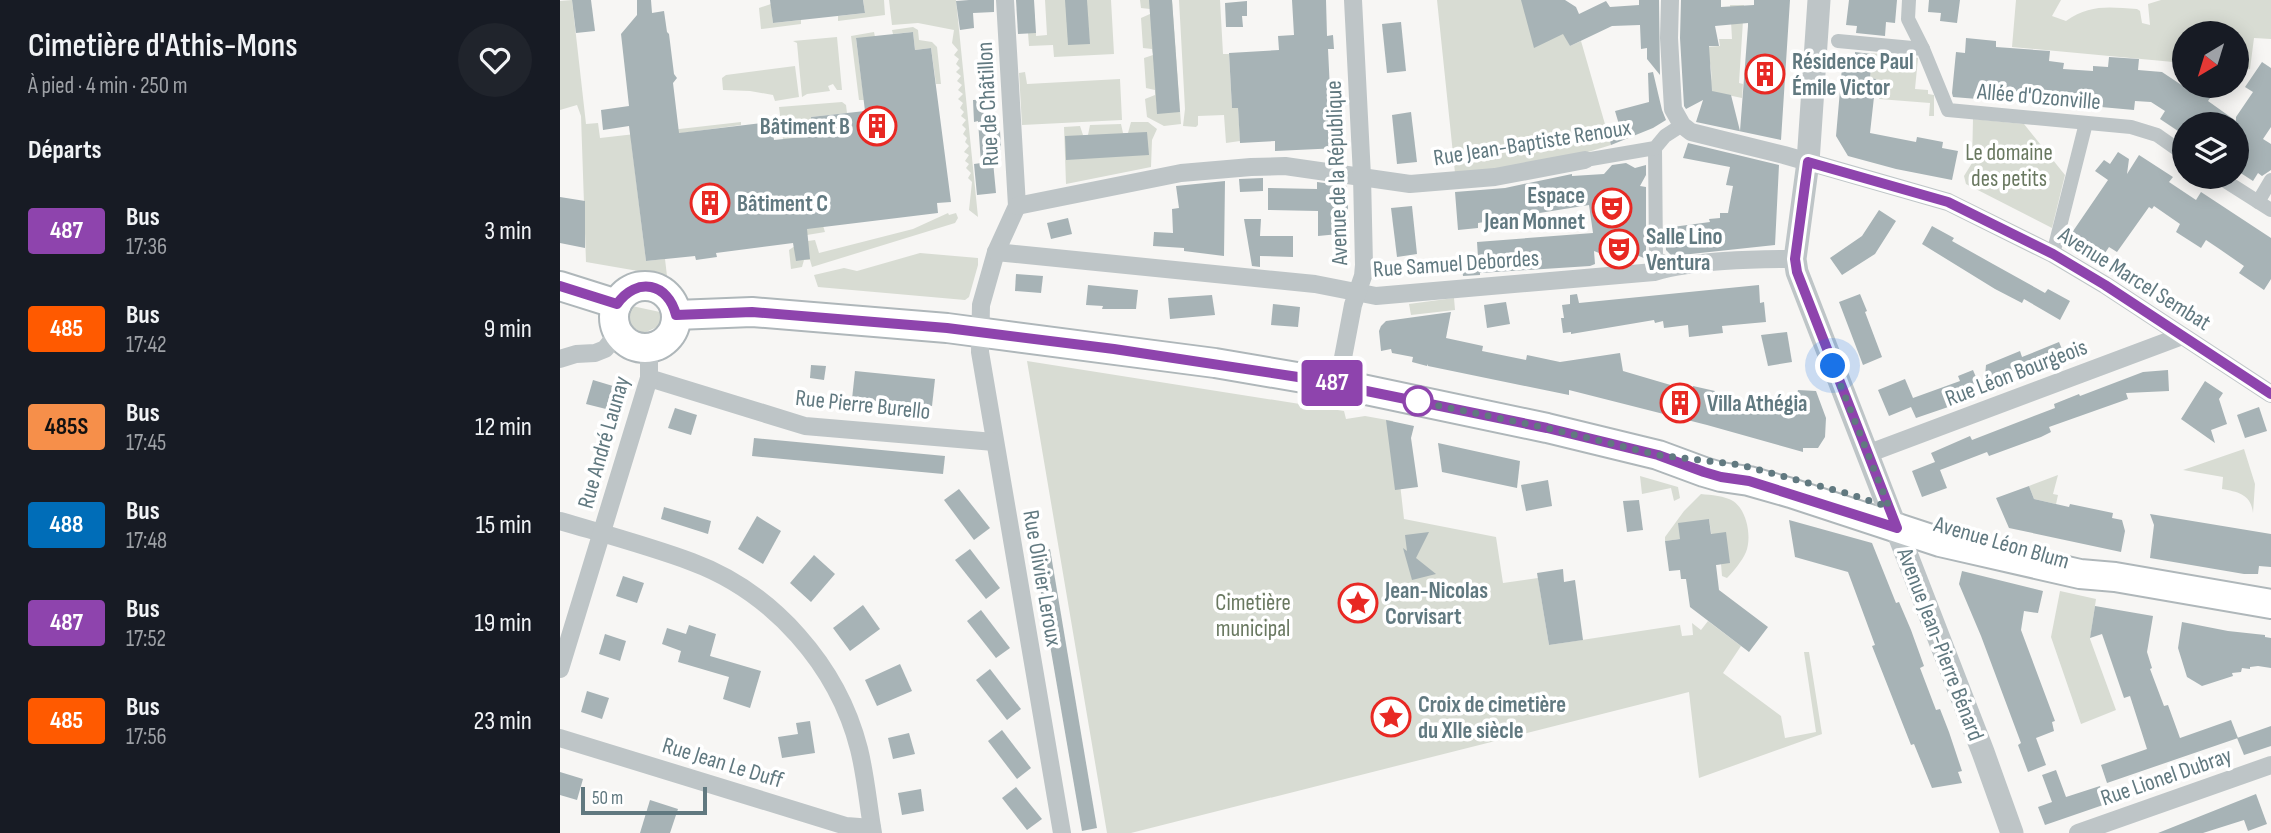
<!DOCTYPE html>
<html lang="fr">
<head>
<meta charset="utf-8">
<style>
  :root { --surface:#171b24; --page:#20242c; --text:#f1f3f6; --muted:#9ea1a6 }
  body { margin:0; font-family:"Sofia Sans Condensed",sans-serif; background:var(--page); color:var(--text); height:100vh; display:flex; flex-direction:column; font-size:26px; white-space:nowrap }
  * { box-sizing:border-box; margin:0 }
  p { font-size:23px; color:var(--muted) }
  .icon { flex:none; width:38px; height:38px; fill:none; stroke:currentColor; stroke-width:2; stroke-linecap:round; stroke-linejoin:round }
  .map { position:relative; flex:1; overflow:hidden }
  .side { display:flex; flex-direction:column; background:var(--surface); width:560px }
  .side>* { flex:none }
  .badge { padding:0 14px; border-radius:5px; font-size:24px; line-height:46px }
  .needle { width:46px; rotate:218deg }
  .fabs { position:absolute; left:1612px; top:21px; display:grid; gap:14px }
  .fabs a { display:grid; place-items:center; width:77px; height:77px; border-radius:50%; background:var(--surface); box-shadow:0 4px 18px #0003; font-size:35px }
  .scale { position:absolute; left:21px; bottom:18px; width:126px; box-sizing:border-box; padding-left:7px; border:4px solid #617980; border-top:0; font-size:19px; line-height:24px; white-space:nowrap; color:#617980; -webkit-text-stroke:5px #fff; paint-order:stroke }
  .you { position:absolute; width:35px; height:35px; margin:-18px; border:5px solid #fff; border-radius:50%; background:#1a73e8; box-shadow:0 0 0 10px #1a73e833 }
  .map>.badge { position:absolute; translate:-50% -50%; box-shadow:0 0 0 4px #fff }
  h2 { padding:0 28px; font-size:26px; line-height:63px }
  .round { display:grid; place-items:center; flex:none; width:74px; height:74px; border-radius:37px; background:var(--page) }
  .head { display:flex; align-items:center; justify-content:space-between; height:119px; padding:0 28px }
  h1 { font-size:33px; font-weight:600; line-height:52px }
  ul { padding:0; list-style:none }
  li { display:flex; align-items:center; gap:21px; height:98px; padding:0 28px }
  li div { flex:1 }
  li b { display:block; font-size:26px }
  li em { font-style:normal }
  li .badge { min-width:77px; font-weight:700; text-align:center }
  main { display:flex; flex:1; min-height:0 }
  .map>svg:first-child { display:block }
  .green { fill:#d8dcd3 }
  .building { fill:#a7b3b6; fill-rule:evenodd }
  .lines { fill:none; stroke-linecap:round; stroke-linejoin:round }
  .primary-casing { stroke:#afb7ba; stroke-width:32 }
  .pedestrian { stroke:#bec5c7; stroke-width:14 }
  .minor { stroke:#bec5c7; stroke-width:18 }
  .tertiary { stroke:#bec5c7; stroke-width:23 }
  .primary { stroke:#fff; stroke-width:28 }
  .line-casing { stroke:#fff; stroke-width:16 }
  .line { stroke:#8e44ad; stroke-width:10 }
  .walk { stroke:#617980; stroke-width:7; stroke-dasharray:0 12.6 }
  .stop-dot { fill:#fff; stroke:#8e44ad; stroke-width:3.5 }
  .labels { text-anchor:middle; stroke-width:7; stroke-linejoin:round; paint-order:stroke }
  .poi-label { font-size:23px; font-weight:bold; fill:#617980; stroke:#fff; text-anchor:start }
  .street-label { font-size:23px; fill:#617980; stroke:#fff }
  .park-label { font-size:23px; fill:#697860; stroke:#fff }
</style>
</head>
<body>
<main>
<section class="side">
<div class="head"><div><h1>Cimetière d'Athis-Mons</h1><p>À pied · 4 min · 250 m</p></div><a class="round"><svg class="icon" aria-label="heart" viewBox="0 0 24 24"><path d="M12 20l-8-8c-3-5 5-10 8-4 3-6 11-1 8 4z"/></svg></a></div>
<h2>Départs</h2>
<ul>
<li><span class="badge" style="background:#8e44ad;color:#fff">487</span><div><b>Bus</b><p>17:36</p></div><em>3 min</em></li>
<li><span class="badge" style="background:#ff5a00;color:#fff">485</span><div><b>Bus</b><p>17:42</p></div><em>9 min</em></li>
<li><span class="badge" style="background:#f68f4a;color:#111">485S</span><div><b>Bus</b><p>17:45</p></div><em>12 min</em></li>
<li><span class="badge" style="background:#006db8;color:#fff">488</span><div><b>Bus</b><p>17:48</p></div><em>15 min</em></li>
<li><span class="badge" style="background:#8e44ad;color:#fff">487</span><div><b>Bus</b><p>17:52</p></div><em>19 min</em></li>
<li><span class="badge" style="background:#ff5a00;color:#fff">485</span><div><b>Bus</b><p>17:56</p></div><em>23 min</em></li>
</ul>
</section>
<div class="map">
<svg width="1711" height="833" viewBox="0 0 1711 833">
  <rect width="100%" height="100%" fill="#f7f6f4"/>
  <g class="green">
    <path d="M12,0L26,124L38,123L40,138L181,122V125L71,140L86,261L105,259L107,276L26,262L21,116L17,105L0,110V1Z"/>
    <path d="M303,0H324L325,15L278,21V16L305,13Z"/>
    <path d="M329,0H396L418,217L409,210L412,182L408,178L411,173L406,168L409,164L405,161L409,155L404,152L409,146L405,142L407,138L403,134L406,129L402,125L406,120L401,116L404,112L400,108L403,103L398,99L403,94L398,90L402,85L397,81L401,76L396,72L400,68L396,64L399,59L394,55L398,50L392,43L394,30L358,23L332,25Z"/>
    <path d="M485,0H551L554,54L494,57L493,45L469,46L468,33H476V36L487,35Z"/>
    <path d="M580,0H612L621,124L604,126L587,117L585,99L595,95V90L586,88L584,58L593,55L592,49L583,48L581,18L590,14V9L581,8Z"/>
    <path d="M619,0H660L663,54H669L672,108H678L680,141L666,143L664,115L638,116V125L636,127L623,126L625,109Z"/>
    <path d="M877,0H964L1004,33L1010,46L1021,41L1051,145C1001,161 948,171 895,173Z"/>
    <path d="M1456,0H1501L1492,16L1506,21C1530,4 1549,7 1577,9L1580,11L1582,23L1590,25L1588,4L1601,0H1711V39L1694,38L1690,69L1677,68L1676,33H1624V63L1452,47Z"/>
    <path d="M211,4L213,23L241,20V24L201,29L199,8Z"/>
    <path d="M1170,5H1184L1179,83L1183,84L1182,98L1153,92L1150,89C1153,74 1151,60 1144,47L1160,46L1159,39H1172Z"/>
    <path d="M353,27L358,30L359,40L372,42L377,47L381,84H376L371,48L355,50L353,32L333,34L332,30Z"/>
    <path d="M314,32L315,37L296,39L304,100H299L291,36Z"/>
    <path d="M277,37L282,90H277L273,84L268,86L270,91L247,94L242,97L237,43L233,41Z"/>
    <path d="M1311,53L1358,58L1355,89L1368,90V94L1374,95V116H1369L1370,103L1319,99L1320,93H1314L1316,79L1310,78Z"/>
    <path d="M235,66L239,97L215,101L213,95L190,91L163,90L162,78L166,75Z"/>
    <path d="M465,72L467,84L560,79L562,120L462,125L459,73Z"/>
    <path d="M282,102L286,105L287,113L251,117L253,135L235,138L265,232L235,237L219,107Z"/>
    <path d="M1413,119L1464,124L1505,175L1492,228L1406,184L1404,176L1412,163Z"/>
    <path d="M571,122H588L597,129L592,140L591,167L506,184L504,127L520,126L523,135H528L530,125L561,124L563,133H568Z"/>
    <path d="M388,213L389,215L396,213L398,218L395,223L252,267L250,260H244L242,267L231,269L229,250L241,242L255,240L259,253L353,229Z"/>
    <path d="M360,253L418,258V265L409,297L405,300L258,287L254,275L284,268L297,271Z"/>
    <path d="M894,298L895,310L851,315L849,304Z"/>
    <path d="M72,306L100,312L101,320L97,327L84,333L73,328L68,317Z"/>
    <path d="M467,361L784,411L786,419L805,416L833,421L844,519L936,537L943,583L978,578L989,645L1120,625L1122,636L1133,635L1132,623L1141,630L1148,621L1181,646L1163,673L1221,716L1225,738L1256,732L1244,652H1249L1262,734L1139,778L1129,692L571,833H547Z"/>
    <path d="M1684,449L1695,484L1693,513C1691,494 1678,492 1662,489L1663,477L1623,470Z"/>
    <path d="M1498,475L1493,494L1498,495L1496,504L1474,499L1469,486Z"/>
    <path d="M1080,476L1118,487L1120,498L1114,501L1111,488L1082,494Z"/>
    <path d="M1141,494C1151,495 1165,496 1173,501C1187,510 1192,537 1186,552C1182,561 1174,571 1167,578L1162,576L1161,564L1156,565L1149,519L1120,539L1105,541V537L1124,511Z"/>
    <path d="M1500,591L1536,599L1530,639L1556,710L1521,724L1491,637Z"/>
  </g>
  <g class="building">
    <path d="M12,0H31L35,31L16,33Z"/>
    <path d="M77,0H91L92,13L104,11L107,32L109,34L114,74L117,78L113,83L119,133L211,122L214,140L253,136L251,117L305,111L296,38L353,32L355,50L371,48L391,202L377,203L378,213L247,229L250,259L236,261L233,243L156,253L157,257L136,260L135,256L86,261L69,126L43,130L41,110L69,106L61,34L77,15Z"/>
    <path d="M210,0H303L305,13L213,23Z"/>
    <path d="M409,0H434V12L413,13L414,28L400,30L396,1Z"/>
    <path d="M456,0H474L476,33L458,34Z"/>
    <path d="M505,0H527L530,44L508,45Z"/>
    <path d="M589,0H612L620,112L597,114Z"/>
    <path d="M732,0H766L767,36L773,35L774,49H768L770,90L777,89L776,103H770L772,131L782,139L779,142V148L715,151V141L680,143L678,108H672L669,53L719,50L718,36L734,35Z"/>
    <path d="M961,0H1005L1016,7L1019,14L1046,1L1050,7L1079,5V0H1099L1100,75L1087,59V48L1081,49L1080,25L1052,26L1010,46L1003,34L974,48Z"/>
    <path d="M1121,0H1161V7L1194,5V0H1230L1221,140L1136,122L1143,100L1126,109L1124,106L1120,38ZM1188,23V26L1180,131L1171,95L1152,91L1149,46H1159L1155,26Z"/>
    <path d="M1289,0H1337L1335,23L1326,22L1325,36L1296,33L1297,26L1286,25Z"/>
    <path d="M1369,0H1400L1397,23L1380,21L1381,13L1368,12Z"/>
    <path d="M687,1V16H682L683,27H666L665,3Z"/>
    <path d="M841,22L846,71L827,73L822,24Z"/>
    <path d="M1406,38L1436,41V47L1490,51L1489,61L1504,63L1503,69L1533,71V66L1548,67L1549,57L1579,59L1578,70L1602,72L1623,86H1641L1653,94L1648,101L1676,121V117L1693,92L1685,87L1702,62L1711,68V127L1703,139L1711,144V170L1702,176L1698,173L1693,181L1676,170V124H1624V135L1600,119L1605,111L1591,102L1575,101L1574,110L1530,106V98L1500,95V101L1431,94L1430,100L1393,97L1392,93L1396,52L1405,53Z"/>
    <path d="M1295,52L1312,54L1310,78L1316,79L1310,133L1356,142L1357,137L1383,142L1382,148L1398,151L1392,180L1336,169L1288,156L1276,136L1283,56L1295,57Z"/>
    <path d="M1093,72L1102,110L1106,120L1093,128L1051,145L1047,131L1060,128L1055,111L1089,102L1088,73Z"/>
    <path d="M431,99L433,131L440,130L441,150L432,151L436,193L417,195L414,164L421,163L418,121L414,122L413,100Z"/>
    <path d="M851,112L857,162L837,164L832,115Z"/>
    <path d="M587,132L589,155L506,160L505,136Z"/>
    <path d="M1128,143L1219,165L1215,245L1112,256L1106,250L1105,228L1150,222L1149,219L1160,218V213H1168L1173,186L1166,185L1170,167L1123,158Z"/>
    <path d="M1558,152L1569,159L1567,174L1579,155L1613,177L1609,182L1636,200L1641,192L1711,238V279L1704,290L1679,273L1684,266L1658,248L1646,240L1641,248L1616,232L1620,224L1594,206L1592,209L1589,207L1557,252L1549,247L1541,259L1509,237L1548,180L1535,171L1544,160L1550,164Z"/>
    <path d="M1066,163L1075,168L1086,165V175L1080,186L1086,187V259L1079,256L1068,260H1057L1034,251L1035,264L1030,266L920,273V275L903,276L901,259L918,257L917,242L1033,233L1029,205L918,223V228L898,230L895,192L945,188L1012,174V176L1044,174L1052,165Z"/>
    <path d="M703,178V191L680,192L679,179Z"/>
    <path d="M665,181L664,256L624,251V248L593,246L594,232L613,233L612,209L619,208L616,186Z"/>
    <path d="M757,182L787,186L789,233L758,236V211L708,210V188L757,189Z"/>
    <path d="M0,197L25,201V248L0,243Z"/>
    <path d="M852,206L857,254L837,257L831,208Z"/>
    <path d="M1319,210L1336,221L1315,254L1282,275L1270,258L1302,236Z"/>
    <path d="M508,218L512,234L491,239L487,223Z"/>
    <path d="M684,219H701L700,236H733V257L700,256V267L692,266Z"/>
    <path d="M1372,226L1394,238L1392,241L1433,264L1485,293L1488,289L1510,301L1500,320L1464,299L1462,303L1435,289L1362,244Z"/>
    <path d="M456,274L483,276L481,293L455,291Z"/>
    <path d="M528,285L578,290L576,309H542L543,306L526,305Z"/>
    <path d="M1199,285L1200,303L1204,302L1206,322L1162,326L1163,333L1129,337L1128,325L1104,328L1103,321L1095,323L1094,320L1011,334V332L1003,333L1001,318H1004L1002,305L1010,304V295L1017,294L1019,303Z"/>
    <path d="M1300,294L1307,311L1305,312L1322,357L1303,365L1279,302Z"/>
    <path d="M652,295L655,315L610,319L608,298Z"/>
    <path d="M946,302L950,324L927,328L924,305Z"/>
    <path d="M713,304L740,307L738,327L711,325Z"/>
    <path d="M891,312L886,338L923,346L922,351L966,360L967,355L1000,362L1060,353L1063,371L1131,391L1133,386L1155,391L1154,397L1188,406L1189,401L1232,412L1238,390L1256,391L1266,418L1265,437L1258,448H1243V452L1147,425L1009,390V395L868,366V364L867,366L852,362L853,357L832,353L831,349L821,351L819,331L821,326L826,321Z"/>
    <path d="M1227,332L1232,362L1208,366L1201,335Z"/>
    <path d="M1499,342L1507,361L1481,372L1479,367L1424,388L1426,365L1460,351L1462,357Z"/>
    <path d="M251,365L266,366L264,380L250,378Z"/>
    <path d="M1413,370L1421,389L1395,399L1397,404L1356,418L1351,407L1329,416L1318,390L1345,379L1353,398L1400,381L1398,376Z"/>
    <path d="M1608,370L1609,391L1566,393L1568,399L1489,427L1491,432L1481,437L1429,456L1427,452L1380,470L1387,488L1362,497L1352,471L1375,462L1371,453L1410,436L1412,440L1495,408L1494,404L1519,394L1520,396L1583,372Z"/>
    <path d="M295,371L375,379L372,406L292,399Z"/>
    <path d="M33,380L53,386L46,409L26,404Z"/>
    <path d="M1645,381L1663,393L1659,399L1667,424L1651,430L1655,443L1621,419Z"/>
    <path d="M1699,407L1707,431L1685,438L1677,415Z"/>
    <path d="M115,408L137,415L131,435L108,428Z"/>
    <path d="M826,420L854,426L851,438L858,487L835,490Z"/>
    <path d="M194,438L385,456L383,474L192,456Z"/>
    <path d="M878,443L960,461L957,488L882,472Z"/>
    <path d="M988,480L992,506L966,511L961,485Z"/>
    <path d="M1469,486L1474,499L1509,507L1510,504L1553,513L1552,518L1562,520L1565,531L1561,552L1449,528L1436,498Z"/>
    <path d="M399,489L430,528L414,540L384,500Z"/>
    <path d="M1079,500L1083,530L1067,532L1063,501Z"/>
    <path d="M104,507L151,521L148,534L101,519Z"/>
    <path d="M1590,514L1711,534V567L1699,566L1698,574H1684L1590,558L1594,525Z"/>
    <path d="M197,516L221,531L203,564L178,549Z"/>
    <path d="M1149,519L1151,534L1166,532L1170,563L1156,565L1159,590L1208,627L1189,652L1130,607L1126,579H1121L1120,570L1109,571L1105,541L1120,539L1118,523Z"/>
    <path d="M1229,520L1312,543L1336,603L1339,602L1351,630L1364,666L1360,668L1376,710L1380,709L1389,732L1402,771L1398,772L1402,783L1372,788L1354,744L1351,745L1312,646L1315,645L1288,572L1235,557Z"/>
    <path d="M869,532L856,558L876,574L852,580L843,548L847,551L845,535Z"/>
    <path d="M410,549L440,588L426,599L395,560Z"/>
    <path d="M490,549L537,828L522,831L474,552Z"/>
    <path d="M254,555L275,574L251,602L230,583Z"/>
    <path d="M1003,569L1004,582L1015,580L1023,640L989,645L977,573Z"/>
    <path d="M1402,571L1483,591L1478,613L1464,611L1461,630L1495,721L1492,722L1494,731L1476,738L1486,765L1468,772L1458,745L1461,743L1421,636L1399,584Z"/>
    <path d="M63,576L84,583L77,603L56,596Z"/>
    <path d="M303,605L320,629L290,651L273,628Z"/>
    <path d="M1535,606L1593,616L1587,652L1592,668L1590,669L1604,706L1608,705L1620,738L1671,720L1678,738L1547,783L1541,765L1587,749L1570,696L1564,698L1542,634L1530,638Z"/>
    <path d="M421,610L450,648L436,658L407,621Z"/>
    <path d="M1622,622L1668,631L1705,635V637L1711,638V668L1698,666L1690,667V669L1682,668L1681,672L1672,673L1673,676L1642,686L1627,677L1618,648Z"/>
    <path d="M129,625L156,634L150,656L201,671L190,708L163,699L169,677L118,662L121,651L102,644L107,628L126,634Z"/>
    <path d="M45,634L66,641L60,661L39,654Z"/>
    <path d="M340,664L352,691L317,706L305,680Z"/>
    <path d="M430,669L461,709L447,720L416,680Z"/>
    <path d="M27,691L49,698L42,719L21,712Z"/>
    <path d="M250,721L255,753L222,758L218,737L238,734L236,723Z"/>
    <path d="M1711,726V746L1684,755L1677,738Z"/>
    <path d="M442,730L471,768L457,779L428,741Z"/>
    <path d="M349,733L355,754L333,759L328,738Z"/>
    <path d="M1496,770L1506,797L1540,786L1546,804L1485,825L1478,807L1492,802L1482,775Z"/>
    <path d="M0,772L23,779L17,800L0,795Z"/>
    <path d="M456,787L482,819L467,830L442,798Z"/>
    <path d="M361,789L364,811L342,815L338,793Z"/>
    <path d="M1696,794L1707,824L1688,831L1684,820L1643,833H1598Z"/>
    <path d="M90,800L118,809L110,833H80Z"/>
  </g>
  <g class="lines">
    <defs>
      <g id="primary">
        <path d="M0,286L57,304"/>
        <circle cx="85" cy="317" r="31"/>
        <path d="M116,315L192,312L387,328L655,363L778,384L987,428L1098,455L1144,472L1161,477L1189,481L1231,493L1380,542L1520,574L1555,577L1711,604"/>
      </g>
    </defs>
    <use href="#primary" class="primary-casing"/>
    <g class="pedestrian">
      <path d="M1349,0L1348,19L1363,49"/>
      <path d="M1278,41L1363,49L1388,110L1571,127L1597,135L1624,154"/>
      <path d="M1095,148L1096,258L1104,262"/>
      <path d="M1025,160L1095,148L1105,136L1122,125"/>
      <path d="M1659,177L1711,210"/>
      <path d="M1698,202L1711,180"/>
      <path d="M1493,254L1526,123"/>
    </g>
    <g class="minor">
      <path d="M445,0L457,206L436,252L421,305L420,352L502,833"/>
      <path d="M1110,0L1109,38L1113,109L1122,125L1131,132L1224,155L1388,202L1493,254L1545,285L1711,394"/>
      <path d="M457,206L621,173L691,167L725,166L850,184L935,177L1025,160"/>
      <path d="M436,252L755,284L816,296L1094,272C1135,260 1192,259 1235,259"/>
      <path d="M0,359L16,354L35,353L45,349L59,332"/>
      <path d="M89,378L245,426L434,442"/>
      <path d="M778,384L793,305L803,276L804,265L802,176L793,0"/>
      <path d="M1307,454L1622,336"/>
      <path d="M0,521C44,534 89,546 132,562C213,592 278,666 299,749C306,777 308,805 313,833"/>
      <path d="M0,669L89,378V348"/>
      <path d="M0,738L286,826L312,828"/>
      <path d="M1518,833L1711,765"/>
    </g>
    <path class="tertiary" d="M1259,0L1248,162L1235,259L1237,272L1423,752L1452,833"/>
    <use href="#primary" class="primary"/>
  </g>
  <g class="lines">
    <defs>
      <path id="line" d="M0,286L57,304C77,276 108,283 116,315L192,312L387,328L554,349L738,377L987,428L1098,455L1144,472L1161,477L1189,481L1337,528L1237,272L1235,259L1248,162L1388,202L1493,254L1545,285L1711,394"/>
    </defs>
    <use href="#line" class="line-casing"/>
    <use href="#line" class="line"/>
    <path class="walk" d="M858,401H856L987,428L1098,455L1181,465L1289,494L1329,507L1273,366"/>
  </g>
  <defs>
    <symbol id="building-ring" viewBox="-11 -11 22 22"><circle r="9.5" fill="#fff" stroke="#e82823" stroke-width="1.5"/><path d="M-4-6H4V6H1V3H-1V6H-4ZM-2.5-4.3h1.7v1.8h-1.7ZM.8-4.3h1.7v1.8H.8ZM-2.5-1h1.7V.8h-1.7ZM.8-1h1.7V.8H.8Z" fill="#e82823"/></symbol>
    <symbol id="theatre-ring" viewBox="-11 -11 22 22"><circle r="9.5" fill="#fff" stroke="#e82823" stroke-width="1.5"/><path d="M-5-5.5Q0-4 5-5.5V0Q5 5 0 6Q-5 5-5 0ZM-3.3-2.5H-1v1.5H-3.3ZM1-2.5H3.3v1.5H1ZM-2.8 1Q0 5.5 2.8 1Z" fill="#e82823"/></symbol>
    <symbol id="sight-ring" viewBox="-11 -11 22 22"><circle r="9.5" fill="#fff" stroke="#e82823" stroke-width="1.5"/><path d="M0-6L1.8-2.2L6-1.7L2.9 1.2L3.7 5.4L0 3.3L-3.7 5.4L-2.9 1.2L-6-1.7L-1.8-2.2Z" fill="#e82823"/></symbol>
  </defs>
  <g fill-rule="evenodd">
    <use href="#building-ring" x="1183" y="52" width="44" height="44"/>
    <use href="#building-ring" x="295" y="104" width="44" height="44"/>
    <use href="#building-ring" x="128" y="181" width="44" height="44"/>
    <use href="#theatre-ring" x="1030" y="186" width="44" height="44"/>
    <use href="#theatre-ring" x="1037" y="227" width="44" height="44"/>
    <use href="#building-ring" x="1098" y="381" width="44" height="44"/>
    <use href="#sight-ring" x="776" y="581" width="44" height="44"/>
    <use href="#sight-ring" x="809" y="695" width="44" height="44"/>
  </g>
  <circle class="stop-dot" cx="858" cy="401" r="14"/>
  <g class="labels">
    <g class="poi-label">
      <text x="1232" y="69">Résidence Paul<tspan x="1232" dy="26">Émile Victor</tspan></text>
      <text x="290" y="134" text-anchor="end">Bâtiment B</text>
      <text x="1025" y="203" text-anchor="end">Espace<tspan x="1025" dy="26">Jean Monnet</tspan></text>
      <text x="177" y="211">Bâtiment C</text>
      <text x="1086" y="244">Salle Lino<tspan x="1086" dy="26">Ventura</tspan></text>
      <text x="1147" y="411">Villa Athégia</text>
      <text x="825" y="598">Jean-Nicolas<tspan x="825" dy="26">Corvisart</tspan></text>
      <text x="858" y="712">Croix de cimetière<tspan x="858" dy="26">du XIIe siècle</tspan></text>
    </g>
    <g class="street-label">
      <text transform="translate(1479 96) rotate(5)" y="8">Allée d'Ozonville</text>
      <text transform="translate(427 104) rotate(-93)" y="8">Rue de Châtillon</text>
      <text transform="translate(972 142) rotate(-9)" y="8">Rue Jean-Baptiste Renoux</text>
      <text transform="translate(776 173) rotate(-92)" y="8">Avenue de la République</text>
      <text transform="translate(896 263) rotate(-4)" y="8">Rue Samuel Debordes</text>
      <text transform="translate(1575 278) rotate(32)" y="8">Avenue Marcel Sembat</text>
      <text transform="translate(1456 372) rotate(-21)" y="8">Rue Léon Bourgeois</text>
      <text transform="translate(303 404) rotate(6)" y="8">Rue Pierre Burello</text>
      <text transform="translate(43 442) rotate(-74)" y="8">Rue André Launay</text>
      <text transform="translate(1442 542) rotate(16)" y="8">Avenue Léon Blum</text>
      <text transform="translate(483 578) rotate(80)" y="8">Rue Olivier Leroux</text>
      <text transform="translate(1381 644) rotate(69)" y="8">Avenue Jean-Pierre Bénard</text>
      <text transform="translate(163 762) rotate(17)" y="8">Rue Jean Le Duff</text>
      <text transform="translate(1606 776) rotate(-19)" y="8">Rue Lionel Dubray</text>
    </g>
    <g class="park-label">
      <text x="1449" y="160">Le domaine<tspan x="1449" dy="26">des petits</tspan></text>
      <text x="693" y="610">Cimetière<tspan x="693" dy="26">municipal</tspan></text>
    </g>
  </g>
</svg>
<div class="fabs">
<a><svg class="needle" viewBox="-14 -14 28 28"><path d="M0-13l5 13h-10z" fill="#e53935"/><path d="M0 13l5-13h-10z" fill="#9ea1a6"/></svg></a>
<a><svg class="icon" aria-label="layers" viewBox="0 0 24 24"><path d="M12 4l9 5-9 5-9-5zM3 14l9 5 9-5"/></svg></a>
</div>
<div class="scale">50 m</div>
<div class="you" style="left:1273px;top:366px"></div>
<b class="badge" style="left:772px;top:383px;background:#8e44ad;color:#fff">487</b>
</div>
</main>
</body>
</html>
